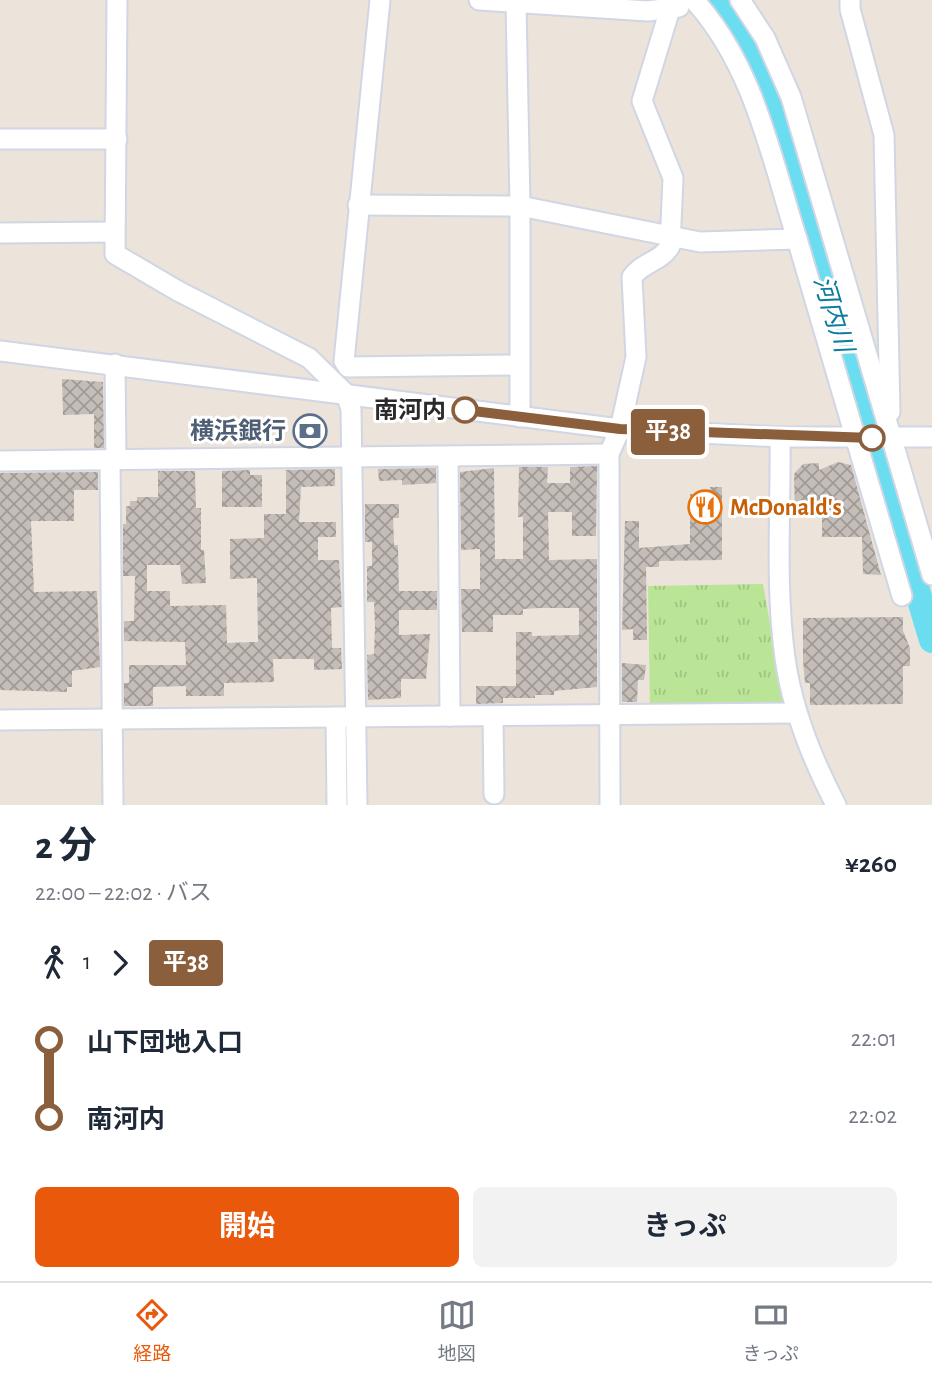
<!DOCTYPE html>
<html lang="ja">
<head>
<meta charset="utf-8">
<style>
  :root { --surface:#fff; --page:#f2f2f3; --text:#1f2937; --muted:#747a83; --line:#e0e1e3; --accent:#ea580c }
  body { margin:0; font-family:"Alegreya Sans","Noto Sans JP",sans-serif; background:var(--page); color:var(--text); height:100vh; display:flex; flex-direction:column; font-size:26px; white-space:nowrap }
  * { box-sizing:border-box; margin:0 }
  p { font-size:23px; color:var(--muted) }
  .icon { flex:none; width:38px; height:38px; fill:none; stroke:currentColor; stroke-width:2; stroke-linecap:round; stroke-linejoin:round }
  .map { position:relative; height:805px; overflow:hidden }
  .side { display:flex; flex-direction:column; background:var(--surface); flex:1 }
  .side>* { flex:none }
  .badge { padding:0 14px; border-radius:5px; font-size:24px; line-height:46px }
  .map>.badge { position:absolute; translate:-50% -50%; box-shadow:0 0 0 4px #fff }
  .legs { display:flex; align-items:center; gap:10px; height:77px; padding:0 35px; font-size:23px }
  .legs p { margin-inline-start:auto }
  .head { display:flex; align-items:center; justify-content:space-between; height:119px; padding:0 35px }
  h1 { font-size:38px; font-weight:700; line-height:52px }
  .button { display:flex; gap:14px; margin-top:auto; padding:14px 35px }
  .button a { flex:1; height:80px; border-radius:10px; background:var(--accent); color:#fff; font-size:28px; font-weight:700; line-height:80px; text-align:center }
  .button a+a { background:var(--page); color:var(--text) }
  ul { padding:0 35px; list-style:none }
  li { display:flex; align-items:center; gap:24px; height:77px; font-size:26px }
  li i { display:grid; place-items:center; width:10px; height:100%; margin:0 9px; background:currentColor }
  li i::after { content:''; width:18px; height:18px; margin:-9px; border:5px solid; border-radius:50%; background:var(--surface) }
  li p { margin-inline-start:auto }
  li:first-child i { background:linear-gradient(#0000 50%,currentColor 0) }
  li:last-child i { background:linear-gradient(currentColor 50%,#0000 0) }
  .tab-bar { display:flex; justify-content:space-around; align-items:center; height:98px; border-top:2px solid var(--line); background:var(--surface); font-size:19px; color:var(--muted) }
  .tab-bar a { display:grid; justify-items:center; gap:4px }
  .tab-bar .on { color:var(--accent) }
  .map>svg:first-child { display:block }
  .park { fill:url(#park-tufts) }
  .lines { fill:none; stroke-linecap:round; stroke-linejoin:round }
  .river { stroke:#6bddf1; stroke-width:26 }
  .building { fill:url(#building-cross-hatch) }
  .minor-casing { stroke:#d0d6e3; stroke-width:23 }
  .minor { stroke:#fff; stroke-width:19 }
  .line-1-casing { stroke:#fff; stroke-width:16 }
  .line-1 { stroke:#8b5e3c; stroke-width:10 }
  .stop-1-dot { fill:#fff; stroke:#8b5e3c; stroke-width:3.5 }
  .labels { text-anchor:middle; stroke-width:6; stroke-linejoin:round; paint-order:stroke }
  .stop-label { font-size:24px; font-weight:bold; fill:#2a2a2a; stroke:#fff; text-anchor:end }
  .service-label { font-size:24px; font-weight:bold; fill:#4e5e75; stroke:#fff; text-anchor:end }
  .food-label { font-size:24px; font-weight:bold; fill:#c56008; stroke:#fff; text-anchor:start }
  .water-label { font-size:26px; font-style:italic; fill:#0a7c9d; stroke:#fff }
</style>
</head>
<body>
<div class="map">
<svg width="932" height="805" viewBox="0 0 932 805">
  <defs>
    <pattern id="park-tufts" width="24" height="20" patternUnits="userSpaceOnUse" patternTransform="scale(1.75)"><rect width="24" height="20" fill="#bae496"/><path d="M3 7l-1-3M5 7V3M7 7l1-3M15 17l-1-3M17 17v-4M19 17l1-3" fill="none" stroke="#a0c481"/></pattern>
    <pattern id="building-cross-hatch" width="8" height="8" patternUnits="userSpaceOnUse" patternTransform="scale(1.75)"><rect width="8" height="8" fill="#c4bdb8"/><path d="M0 0l8 8M0 8l8-8" fill="none" stroke="#9f9a96"/></pattern>
  </defs>
  <rect width="100%" height="100%" fill="#ece3db"/>
  <path class="park" d="M763,584L784,704L650,706L648,586Z"/>
  <g class="lines">
    <path class="river" d="M712,0L742,37L760,67L932,640"/>
  </g>
  <g class="building">
    <path d="M62,379L103,382L104,448H94V414L63,415Z"/>
    <path d="M838,462L851,465L881,575L863,574L862,537H822V514H795L794,474L803,464L819,463V470Z"/>
    <path d="M597,466L596,536H572V512H548L549,560L597,559V687L554,691V695H535V698H503V703L476,704V686H516V632H532V636L579,635V608H540L523,609V615H493V632H462L461,589H480V549L461,550L460,472L494,468L495,559H523V517H518L519,467H548L547,483H570V467Z"/>
    <path d="M436,468V483L402,485V480L379,481L378,469Z"/>
    <path d="M335,469V486L301,487L299,522H336V537H318V560H339L342,607L331,608L332,648H341L342,669L314,670V659H273L274,682L224,683V696H186V686L153,687V706H124V683H129V665H186L185,642L124,641V621H134L135,576H123V524H126V506H130V501H137V497H158V471H195L196,508H201V550H204L206,583L182,584L180,565H147V591H170V606L226,605L227,643L258,642L257,578L230,579V539L264,538V514H286V470Z"/>
    <path d="M250,470V475H262V507H222V471Z"/>
    <path d="M98,472V490H74V521H31L34,592L97,591L100,667L72,671V687H67V692L0,690V473Z"/>
    <path d="M710,487H722V560L659,561V567H646L647,640H633V629L622,630L625,521H639V548L690,544V494H710Z"/>
    <path d="M365,504H399V518H393L394,545H398L399,591H437V610H399V635L430,634L426,679H401V698L368,700L367,655L374,654L375,627L374,602H367V566H372V542H365Z"/>
    <path d="M903,617V631L910,648V666H903V704L810,705V683H805L803,660V618Z"/>
    <path d="M622,663L646,665L644,680H638L637,702H622Z"/>
  </g>
  <g class="lines">
    <defs>
      <g id="minor">
        <path d="M117,0L115,254L178,291L309,358L346,394L351,409L357,805"/>
        <path d="M380,0L344,361L348,367L520,365"/>
        <path d="M479,0L648,11L679,7"/>
        <path d="M694,0C754,66 771,157 797,239"/>
        <path d="M740,0L765,38L791,97L932,575"/>
        <path d="M850,0V9L884,135L890,412"/>
        <path d="M516,4L520,206V417"/>
        <path d="M0,139H117"/>
        <path d="M358,205L520,206L700,242L797,239L902,596"/>
        <path d="M0,233L114,232"/>
        <path d="M0,351L620,429L780,437H932"/>
        <path d="M115,364L116,460"/>
        <path d="M780,437C781,510 775,586 785,658C792,709 812,759 836,805"/>
        <path d="M448,457L450,716"/>
        <path d="M110,460L113,805"/>
        <path d="M0,461L609,454"/>
        <path d="M493,716L494,794"/>
        <path d="M336,717L337,805"/>
        <path d="M0,720L797,713"/>
        <path d="M610,805L609,454L620,429L636,357L632,277C642,262 661,262 670,246L673,178L642,101L670,9"/>
      </g>
    </defs>
    <use href="#minor" class="minor-casing"/>
    <use href="#minor" class="minor"/>
  </g>
  <g class="lines">
    <defs>
      <path id="line-1" d="M465,410L620,429L872,438"/>
    </defs>
    <use href="#line-1" class="line-1-casing"/>
    <use href="#line-1" class="line-1"/>
  </g>
  <defs>
    <symbol id="bank-ring" viewBox="-11 -11 22 22"><circle r="9.5" fill="#fff" stroke="#5c6f8a" stroke-width="1.5"/><path d="M-6-4H6V4H-6ZM0-2.3a2.3 2.3 0 1 0 0 4.6a2.3 2.3 0 1 0 0-4.6Z" fill="#5c6f8a"/></symbol>
    <symbol id="restaurant-ring" viewBox="-11 -11 22 22"><circle r="9.5" fill="#fff" stroke="#e8710a" stroke-width="1.5"/><path d="M-5-6h1v4h1v-4h1v4h1v-4h1v5L-1.5 .5V6h-2V.5L-5-1ZM5-6V6H3V1.5H1.5Q1.5-4 5-6Z" fill="#e8710a"/></symbol>
  </defs>
  <g fill-rule="evenodd">
    <use href="#bank-ring" x="291" y="412" width="38" height="38"/>
    <use href="#restaurant-ring" x="686" y="488" width="38" height="38"/>
  </g>
  <g class="stop-1-dot">
    <circle cx="465" cy="410" r="12"/>
    <circle cx="872" cy="438" r="12"/>
  </g>
  <g class="labels">
    <g class="stop-label">
      <text x="446" y="418">南河内</text>
    </g>
    <g class="service-label">
      <text x="286" y="439">横浜銀行</text>
    </g>
    <g class="food-label">
      <text x="730" y="515">McDonald's</text>
    </g>
    <g class="water-label">
      <text transform="translate(834 314) rotate(73)" y="9">河内川</text>
    </g>
  </g>
</svg>
<b class="badge" style="left:668px;top:432px;background:#8b5e3c;color:#fff">平38</b>
</div>
<section class="side">
<div class="head"><div><h1>2 分</h1><p>22:00 – 22:02 · バス</p></div><b>¥260</b></div>
<div class="legs"><svg class="icon" aria-label="walk" viewBox="0 0 24 24"><circle cx="13" cy="4" r="2"/><path d="M13 8l-2 6 4 7M11 14l-3 7M7 12l3-4h3l4 4"/></svg>1<svg class="icon" aria-label="forward" viewBox="0 0 24 24"><path d="M9 5l7 7-7 7"/></svg><b class="badge" style="background:#8b5e3c;color:#fff">平38</b></div>
<ul>
<li><i style="color:#8b5e3c"></i><b>山下団地入口</b><p>22:01</p></li>
<li><i style="color:#8b5e3c"></i><b>南河内</b><p>22:02</p></li>
</ul>
<div class="button"><a>開始</a><a>きっぷ</a></div>
</section>
<nav class="tab-bar">
<a class="on"><svg class="icon" aria-label="directions" viewBox="0 0 24 24"><path d="M12 3l9 9-9 9-9-9zM9 14v-3h6M13 9l2 2-2 2"/></svg>経路</a>
<a><svg class="icon" aria-label="map" viewBox="0 0 24 24"><path d="M3 6l6-2 6 2 6-2v14l-6 2-6-2-6 2zM9 4v14M15 6v14"/></svg>地図</a>
<a><svg class="icon" aria-label="tickets" viewBox="0 0 24 24"><path d="M3 7h18v10H3zM15 7v10"/></svg>きっぷ</a>
</nav>
</body>
</html>
